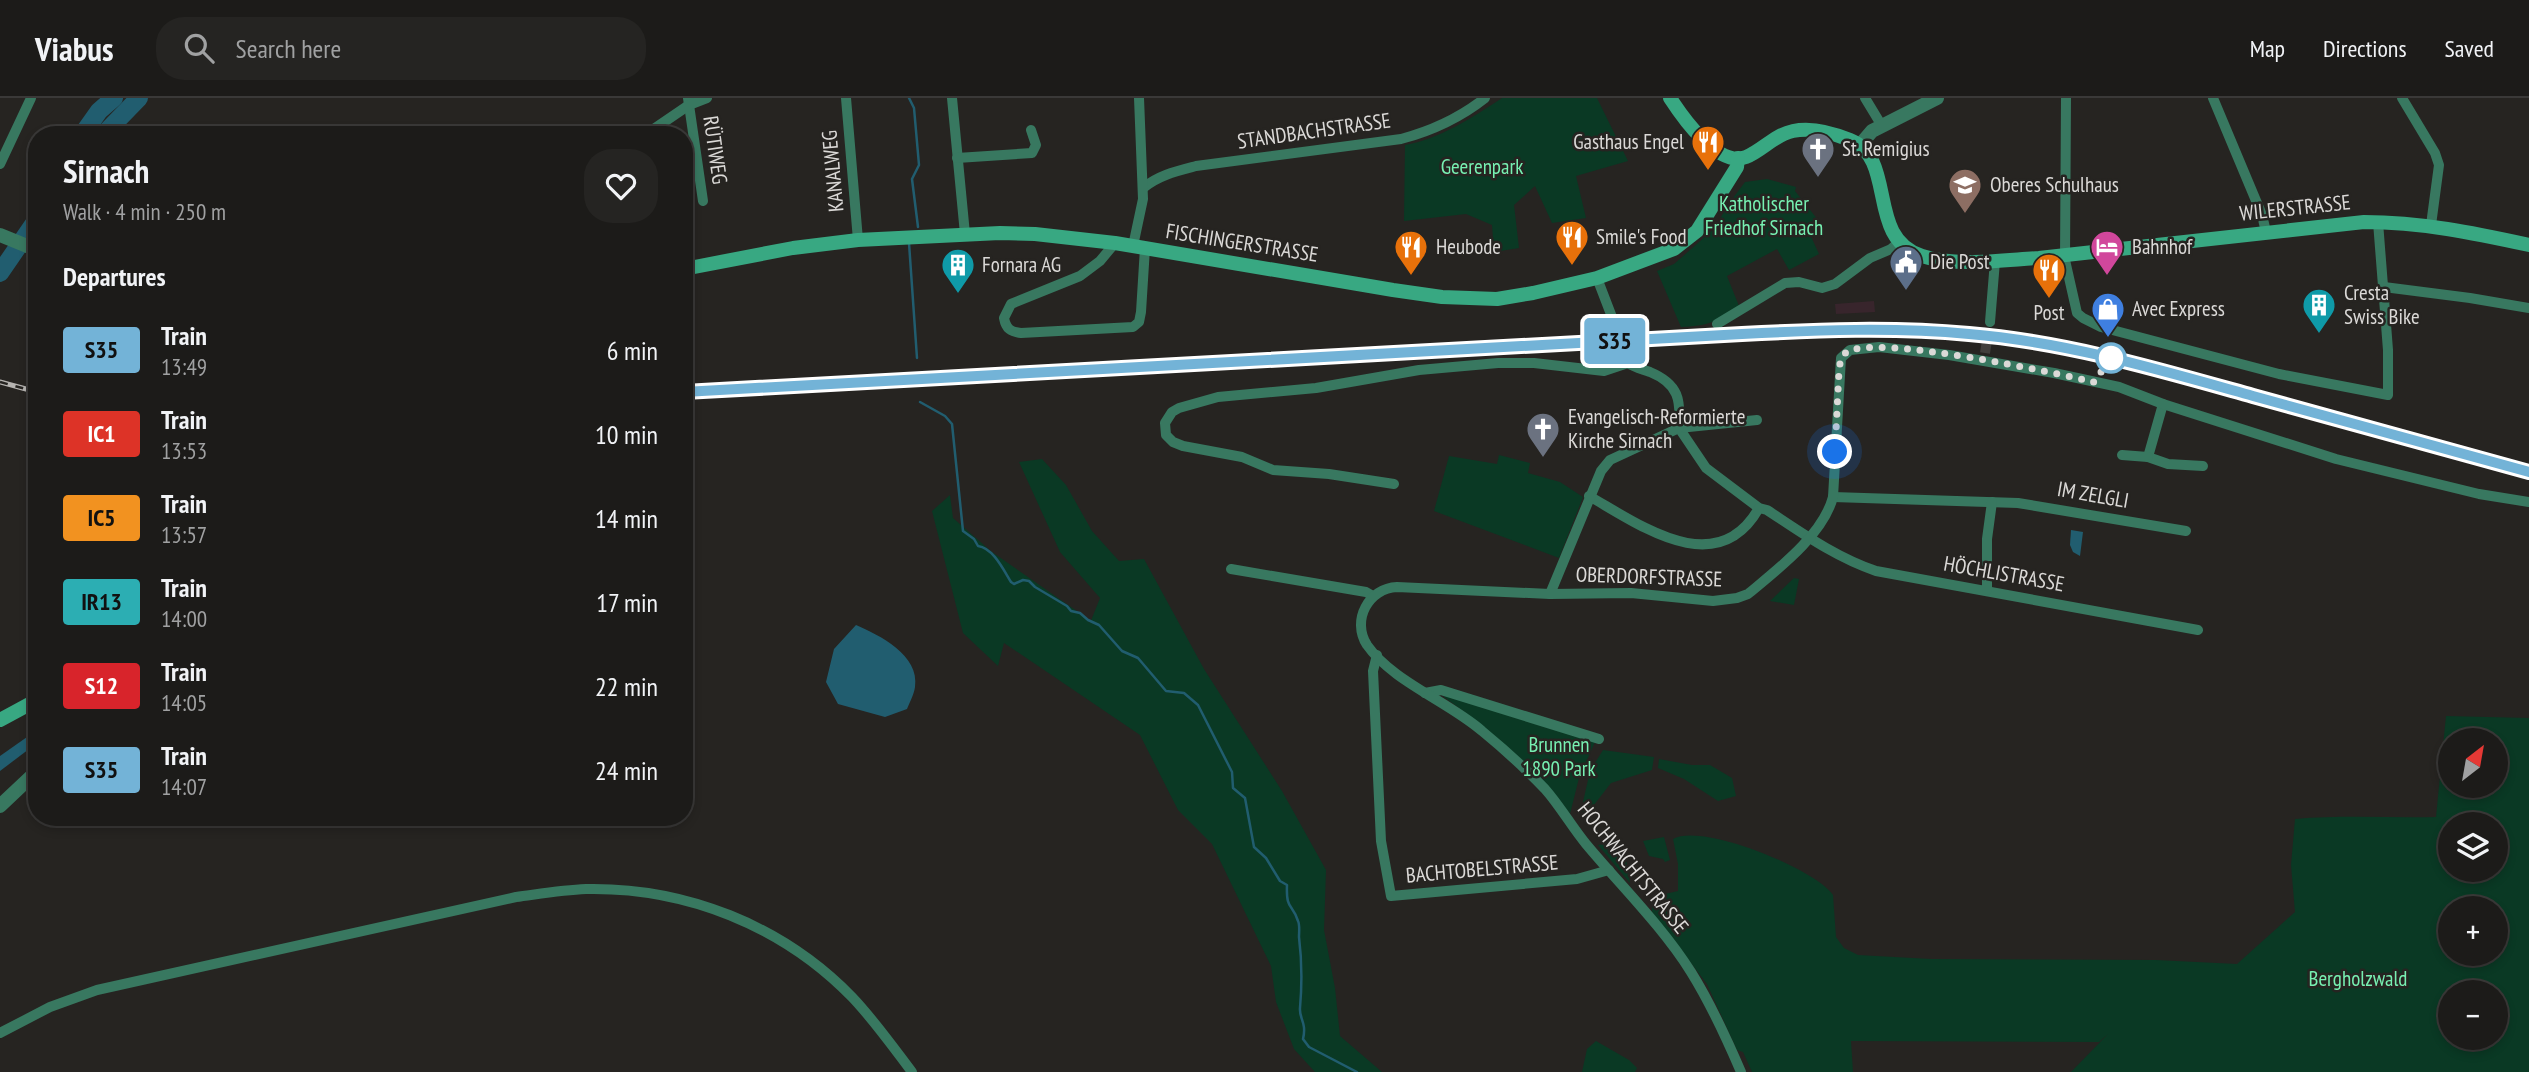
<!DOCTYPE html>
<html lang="en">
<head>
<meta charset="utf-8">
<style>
  :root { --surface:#1c1b19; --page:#252422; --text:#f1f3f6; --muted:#a0a1a2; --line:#3a3938 }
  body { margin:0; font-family:"PT Sans Narrow",sans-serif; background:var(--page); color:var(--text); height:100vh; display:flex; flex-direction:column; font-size:26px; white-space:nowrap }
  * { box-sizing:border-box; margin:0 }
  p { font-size:23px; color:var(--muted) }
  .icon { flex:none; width:38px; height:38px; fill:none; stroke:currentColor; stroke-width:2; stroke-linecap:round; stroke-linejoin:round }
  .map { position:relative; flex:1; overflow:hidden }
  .side { position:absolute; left:28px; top:28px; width:665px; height:700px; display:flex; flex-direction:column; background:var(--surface); border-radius:28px; box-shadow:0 4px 10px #0003,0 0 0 2px var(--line) }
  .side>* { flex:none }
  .badge { padding:0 14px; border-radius:5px; font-size:24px; line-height:46px }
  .needle { width:46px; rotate:31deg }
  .fabs { position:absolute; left:2438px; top:630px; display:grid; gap:14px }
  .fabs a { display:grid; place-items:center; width:70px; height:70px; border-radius:50%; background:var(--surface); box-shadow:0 4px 10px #0003,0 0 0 2px var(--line); font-size:35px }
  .you { position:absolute; width:35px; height:35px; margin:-18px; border:5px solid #fff; border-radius:50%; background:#1a73e8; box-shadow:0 0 0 10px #1a73e833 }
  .map>.badge { position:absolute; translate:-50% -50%; box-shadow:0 0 0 4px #fff }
  h2 { padding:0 35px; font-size:26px; line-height:63px }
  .round { display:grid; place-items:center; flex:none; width:74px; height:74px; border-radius:28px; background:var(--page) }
  .head { display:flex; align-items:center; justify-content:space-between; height:119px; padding:0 35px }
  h1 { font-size:33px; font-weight:700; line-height:52px }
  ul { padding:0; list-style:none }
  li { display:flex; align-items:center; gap:21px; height:84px; padding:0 35px }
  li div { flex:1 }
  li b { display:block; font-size:26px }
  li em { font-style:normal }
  li .badge { min-width:77px; font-weight:700; text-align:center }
  header { display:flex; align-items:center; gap:42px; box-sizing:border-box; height:98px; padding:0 35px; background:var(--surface); border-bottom:2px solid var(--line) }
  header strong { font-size:33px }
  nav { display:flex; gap:38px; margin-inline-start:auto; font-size:24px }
  .search { width:490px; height:63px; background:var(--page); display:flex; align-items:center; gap:18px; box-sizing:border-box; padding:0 24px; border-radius:28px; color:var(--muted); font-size:26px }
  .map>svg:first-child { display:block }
  .industrial { fill:#38252c }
  .green { fill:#0a3924; fill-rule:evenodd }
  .water { fill:#215d6f }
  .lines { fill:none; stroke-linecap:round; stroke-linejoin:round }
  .stream { stroke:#215d6f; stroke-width:2.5 }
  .river { stroke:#215d6f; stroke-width:18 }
  .minor-tunnel { stroke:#413f3c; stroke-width:10; stroke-dasharray:10 5; stroke-linecap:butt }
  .minor { stroke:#387860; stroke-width:10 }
  .tertiary { stroke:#387860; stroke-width:14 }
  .secondary { stroke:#38a882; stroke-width:14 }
  .rail-casing { stroke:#b6b4b1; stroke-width:5 }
  .rail { stroke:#262421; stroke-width:2.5; stroke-dasharray:8; stroke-linecap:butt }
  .line-casing { stroke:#fff; stroke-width:16 }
  .line { stroke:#73b3d7; stroke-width:10 }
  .walk { stroke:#dbd9d7; stroke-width:7; stroke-dasharray:0 12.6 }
  .stop-dot { fill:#fff; stroke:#73b3d7; stroke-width:3.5 }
  .labels { text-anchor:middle; stroke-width:5; stroke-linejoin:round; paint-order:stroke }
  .street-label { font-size:21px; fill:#dbd9d7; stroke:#262421 }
  .poi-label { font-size:21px; fill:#dbd9d7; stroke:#262421; text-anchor:start }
  .park-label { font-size:21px; fill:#77f0b2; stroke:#262421 }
</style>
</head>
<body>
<header>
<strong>Viabus</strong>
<div class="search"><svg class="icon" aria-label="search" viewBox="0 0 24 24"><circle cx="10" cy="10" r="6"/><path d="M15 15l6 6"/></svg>Search here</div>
<nav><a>Map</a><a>Directions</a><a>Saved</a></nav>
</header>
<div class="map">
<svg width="2529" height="974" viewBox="0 0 2529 974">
  <rect width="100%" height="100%" fill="#262421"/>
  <path class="industrial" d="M1874,203L1875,214L1836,216L1835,206Z"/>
  <g class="green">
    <path d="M1502,0H1597L1628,63L1576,78L1586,120L1552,125L1535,88L1514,107L1519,150L1494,154L1492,127L1466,116L1404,123L1405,47C1438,42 1475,18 1502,0Z"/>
    <path d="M1767,81L1796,89L1795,93L1822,127L1809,134L1819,156L1789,172L1777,151L1727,178L1739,208C1717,224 1707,228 1681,229L1657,173L1674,166L1715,130L1727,108L1745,84Z"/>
    <path d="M1499,357L1530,365L1528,375L1560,384L1583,399L1559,460L1434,413L1449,358L1497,366Z"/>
    <path d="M1042,361L1066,387L1092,433L1119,463L1144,461L1204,571L1282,693L1326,772L1324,832L1335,890L1340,938L1382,974H1315L1294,951L1276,904L1271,868L1212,746L1178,712L1140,637L1004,545L998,568L963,535L932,413L950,397L953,420L992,454L1084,518L1090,525L1100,500L1060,454L1019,364Z"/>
    <path d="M1794,480L1799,481L1794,507L1770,503Z"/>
    <path d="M1446,596L1595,644L1579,680L1570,716C1536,669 1491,633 1444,599Z"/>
    <path d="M2446,618L2529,620V974H2071L2108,936L2099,944L1851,943L1853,974H1752L1743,954L1737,952L1707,886L1652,814V799L1678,793V766L1673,741C1701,724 1816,771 1833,797L1836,839L1844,850L1858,857L1931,861L2156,862L2237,866L2295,814L2291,767L2295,721C2342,717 2389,720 2436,719ZM2450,642H2496V688H2450ZM2450,726H2496V772H2450ZM2450,810H2496V856H2450ZM2450,894H2496V940H2450Z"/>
    <path d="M1603,652L1654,659L1652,672L1611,685L1587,716L1581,713L1590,673Z"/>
    <path d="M1659,661L1692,667H1710L1732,680L1736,698L1718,703L1684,681L1658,670Z"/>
    <path d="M1664,739L1670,762L1665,764L1663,761L1649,758L1643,743Z"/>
    <path d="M1623,744L1630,785L1598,747Z"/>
    <path d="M1596,943L1629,962L1637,970L1635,974H1582L1587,951Z"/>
  </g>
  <g class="water">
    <path d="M2071,432L2083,434L2080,458L2073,454L2070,447Z"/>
    <path d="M856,527C879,537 920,557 915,589C914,596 910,604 907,611L885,619L838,606L826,584L834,551Z"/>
    <path d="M37,632V645L0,673V658Z"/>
  </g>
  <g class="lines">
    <g class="stream">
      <path d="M909,0L914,10L919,67L912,81L918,129"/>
      <path d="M909,145L917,260"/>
      <path d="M920,304L945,318L952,326L963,433L974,441L978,448C993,450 1003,471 1011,484L1014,486L1023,482L1029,483L1035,489L1067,508L1071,513L1080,515L1088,522L1099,527L1122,553L1138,560L1166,593L1184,595L1198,607L1232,674L1233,690L1245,700L1254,749L1266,760L1280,783L1287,787C1286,813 1292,804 1298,823C1300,827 1299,834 1299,839C1302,863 1302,887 1300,910C1299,921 1307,924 1303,941L1309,949L1357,974"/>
    </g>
    <g class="river">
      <path d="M82,37L99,13L114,0"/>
      <path d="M103,37L139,0"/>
      <path d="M0,175L37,121"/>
    </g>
    <g class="minor-tunnel">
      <path d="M1617,232L1625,253"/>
      <path d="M1985,255L1990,224"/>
    </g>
    <g class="minor">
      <path d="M688,0L703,103"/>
      <path d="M846,0L858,142"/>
      <path d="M952,0L965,136"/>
      <path d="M1865,0L1882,28"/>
      <path d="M2066,0L2065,162L2077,215L2083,220L2101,229L2279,276L2388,297V252L2378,124"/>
      <path d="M2213,0L2262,117L2266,134"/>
      <path d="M2402,0L2435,55L2439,67L2431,127"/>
      <path d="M645,37L689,7L707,0"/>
      <path d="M957,60L1032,55L1036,47L1031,32"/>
      <path d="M0,66L31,0"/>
      <path d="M1143,90C1159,77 1177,73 1196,68L1401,41C1431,33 1461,19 1485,0"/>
      <path d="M1115,145L1100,163L1080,178L1011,206L1004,220C1006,231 1011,234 1021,235L1133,229L1139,224L1141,214L1145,150"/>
      <path d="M1133,148L1143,101L1139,0"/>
      <path d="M1597,180L1617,232L1628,233"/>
      <path d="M2384,189L2470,200L2529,210"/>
      <path d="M1990,224L1995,163"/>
      <path d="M1717,226L1785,185L1799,184L1822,190L1835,186L1870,160L1891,151L1899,144"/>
      <path d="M2163,306L2148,359L2168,366L2203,368"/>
      <path d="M1679,330L1706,370L1759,410L1767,412C1802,435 1835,459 1876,473L2198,532"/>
      <path d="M1679,330L1757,322"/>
      <path d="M2122,357L2148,359"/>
      <path d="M1394,386L1329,376L1273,372L1242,359L1183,348L1173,344L1166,337L1165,325L1172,314L1179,310L1218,299L1316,290L1419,272L1498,265H1534L1604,273L1628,265"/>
      <path d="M1589,398C1640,427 1717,484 1759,410"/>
      <path d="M1833,399L2018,405L2186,433"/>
      <path d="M1231,471L1366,494L1373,498"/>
      <path d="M1987,492V441L1992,404"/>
      <path d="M1550,496L1601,373L1610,362L1679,330C1681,302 1679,286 1650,274C1642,271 1635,270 1628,265L1625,253"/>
      <path d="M1377,557L1373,573L1381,743L1391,798L1577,781L1609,772"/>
      <path d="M1425,595L1441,592L1599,641"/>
      <path d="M0,935L50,909L97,892L516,799C539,796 562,792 586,791C685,789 782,827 852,899C874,922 893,949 912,974"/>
      <path d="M1741,974C1726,939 1711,906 1691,874C1662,828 1621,788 1586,746C1572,729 1560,708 1545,691C1525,670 1504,651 1482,633C1449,604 1392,583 1367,547C1351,522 1369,490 1397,489L1550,496L1631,495L1713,503L1737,500L1748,496C1778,471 1823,437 1833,399L1841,260L1850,252L1879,249L1949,257L2054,275L2119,289L2163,306L2336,361L2479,396L2529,404"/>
    </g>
    <g class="tertiary">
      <path d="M1860,47L1872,33L1937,0"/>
      <path d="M0,137L37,152"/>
      <path d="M0,708L37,673"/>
    </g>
    <g class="secondary">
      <path d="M1670,0C1683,20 1718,70 1746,59C1763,52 1774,37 1793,33C1811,29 1833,35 1850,42C1898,61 1865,140 1922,158C1955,169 2004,162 2039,160L2364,124C2421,124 2474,135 2529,147"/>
      <path d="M684,171L793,150L858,142L1000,135L1035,136L1115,145L1393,192L1442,199L1497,201L1533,195L1597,180L1674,151L1697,133L1737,69L1738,60"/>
      <path d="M0,622L37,602"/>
    </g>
    <defs>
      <g id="rail">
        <path d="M0,284L37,294"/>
        <path d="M684,294L1716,237C1800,233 1885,228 1969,236C2063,244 2153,270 2243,295C2338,321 2434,348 2529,374"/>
      </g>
    </defs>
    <use href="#rail" class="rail-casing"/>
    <use href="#rail" class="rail"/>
  </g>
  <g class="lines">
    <defs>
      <path id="line" d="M684,294L1742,236C1818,232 1893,229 1969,236C2066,244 2160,272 2253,298C2345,323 2437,348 2529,374"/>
    </defs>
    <use href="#line" class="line-casing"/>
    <use href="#line" class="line"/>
    <path class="walk" d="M1835,354L1839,273C1840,266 1840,258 1847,254C1875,236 2055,275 2094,284L2111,260"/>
  </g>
  <defs>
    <symbol id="restaurant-pin" viewBox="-11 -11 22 30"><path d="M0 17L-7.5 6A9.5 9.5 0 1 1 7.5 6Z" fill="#e8710a" stroke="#262421"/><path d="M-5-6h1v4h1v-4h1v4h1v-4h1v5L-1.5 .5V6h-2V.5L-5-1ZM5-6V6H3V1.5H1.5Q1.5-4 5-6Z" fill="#fff"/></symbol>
    <symbol id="church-pin" viewBox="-11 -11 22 30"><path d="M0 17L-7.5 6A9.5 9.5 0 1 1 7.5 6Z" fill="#6b7280" stroke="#262421"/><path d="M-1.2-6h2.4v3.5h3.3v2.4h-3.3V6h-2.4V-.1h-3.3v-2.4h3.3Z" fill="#fff"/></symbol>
    <symbol id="school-pin" viewBox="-11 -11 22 30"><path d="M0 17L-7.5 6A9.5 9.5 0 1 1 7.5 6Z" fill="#8d6e63" stroke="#262421"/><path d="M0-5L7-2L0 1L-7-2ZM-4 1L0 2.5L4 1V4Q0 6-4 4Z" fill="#fff"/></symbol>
    <symbol id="hotel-pin" viewBox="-11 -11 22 30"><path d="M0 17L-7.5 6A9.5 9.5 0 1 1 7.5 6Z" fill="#d1479c" stroke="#262421"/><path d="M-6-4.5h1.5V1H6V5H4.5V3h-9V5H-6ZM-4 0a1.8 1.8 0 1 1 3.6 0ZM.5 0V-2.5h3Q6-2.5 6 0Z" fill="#fff"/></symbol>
    <symbol id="civic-pin" viewBox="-11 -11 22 30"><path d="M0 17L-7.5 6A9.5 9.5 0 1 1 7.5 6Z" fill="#5c6f8a" stroke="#262421"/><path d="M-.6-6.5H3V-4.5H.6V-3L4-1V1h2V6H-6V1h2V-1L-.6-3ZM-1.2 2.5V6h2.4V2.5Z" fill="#fff"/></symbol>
    <symbol id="building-pin" viewBox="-11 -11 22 30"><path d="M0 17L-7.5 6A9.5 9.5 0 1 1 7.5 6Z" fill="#0f9aa8" stroke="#262421"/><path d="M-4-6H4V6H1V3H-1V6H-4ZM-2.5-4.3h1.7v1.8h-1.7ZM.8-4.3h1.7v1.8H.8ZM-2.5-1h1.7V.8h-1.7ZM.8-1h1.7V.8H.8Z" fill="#fff"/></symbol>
    <symbol id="shop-pin" viewBox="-11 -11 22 30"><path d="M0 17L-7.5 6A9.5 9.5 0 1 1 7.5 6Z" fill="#3f7fe0" stroke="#262421"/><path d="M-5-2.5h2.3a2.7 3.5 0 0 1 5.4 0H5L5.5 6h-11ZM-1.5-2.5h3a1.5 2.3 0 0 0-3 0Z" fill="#fff"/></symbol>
  </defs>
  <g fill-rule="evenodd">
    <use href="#restaurant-pin" x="1689" y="25" width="38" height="52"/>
    <use href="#church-pin" x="1799" y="32" width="38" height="52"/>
    <use href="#school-pin" x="1946" y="68" width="38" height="52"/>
    <use href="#restaurant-pin" x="1553" y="120" width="38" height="52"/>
    <use href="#restaurant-pin" x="1392" y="130" width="38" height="52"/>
    <use href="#hotel-pin" x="2088" y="130" width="38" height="52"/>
    <use href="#civic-pin" x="1887" y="145" width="38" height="52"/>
    <use href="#building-pin" x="939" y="148" width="38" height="52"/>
    <use href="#restaurant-pin" x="2030" y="153" width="38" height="52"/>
    <use href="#building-pin" x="2300" y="188" width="38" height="52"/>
    <use href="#shop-pin" x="2089" y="192" width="38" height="52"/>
    <use href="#church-pin" x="1524" y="312" width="38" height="52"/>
  </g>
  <circle class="stop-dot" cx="2111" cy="260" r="14"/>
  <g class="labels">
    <g class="street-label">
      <text transform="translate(1314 33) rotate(-8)" y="7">STANDBACHSTRASSE</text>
      <text transform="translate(715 52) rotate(82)" y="7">RÜTIWEG</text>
      <text transform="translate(833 73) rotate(-95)" y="7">KANALWEG</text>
      <text transform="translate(2295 110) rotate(-6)" y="7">WILERSTRASSE</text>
      <text transform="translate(1242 145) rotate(9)" y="7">FISCHINGERSTRASSE</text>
      <text transform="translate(2093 397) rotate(10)" y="7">IM ZELGLI</text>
      <text transform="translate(2004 476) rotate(10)" y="7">HÖCHLISTRASSE</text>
      <text transform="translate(1649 479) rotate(2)" y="7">OBERDORFSTRASSE</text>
      <text transform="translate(1633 770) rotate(51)" y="7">HOCHWACHTSTRASSE</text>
      <text transform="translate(1482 771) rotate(-5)" y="7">BACHTOBELSTRASSE</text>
    </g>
    <g class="poi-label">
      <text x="1684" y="51" text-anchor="end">Gasthaus Engel</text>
      <text x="1842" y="58">St. Remigius</text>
      <text x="1990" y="94">Oberes Schulhaus</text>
      <text x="1596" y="146">Smile's Food</text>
      <text x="1436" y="156">Heubode</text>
      <text x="2132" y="156">Bahnhof</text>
      <text x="1930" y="171">Die Post</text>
      <text x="982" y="174">Fornara AG</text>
      <text x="2344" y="202">Cresta<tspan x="2344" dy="24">Swiss Bike</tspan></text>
      <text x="2132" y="218">Avec Express</text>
      <text x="2049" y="222" text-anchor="middle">Post</text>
      <text x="1568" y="326">Evangelisch-Reformierte<tspan x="1568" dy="24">Kirche Sirnach</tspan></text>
    </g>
    <g class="park-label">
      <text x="1482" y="76">Geerenpark</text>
      <text x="1764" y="113">Katholischer<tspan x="1764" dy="24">Friedhof Sirnach</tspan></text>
      <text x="1559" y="654">Brunnen<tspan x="1559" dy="24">1890 Park</tspan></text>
      <text x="2358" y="888">Bergholzwald</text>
    </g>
  </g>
</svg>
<div class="fabs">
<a><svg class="needle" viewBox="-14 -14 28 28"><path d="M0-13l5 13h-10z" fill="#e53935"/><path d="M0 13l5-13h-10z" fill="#a0a1a2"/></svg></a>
<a><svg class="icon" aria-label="layers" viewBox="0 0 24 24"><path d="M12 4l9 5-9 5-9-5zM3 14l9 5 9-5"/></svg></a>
<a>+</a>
<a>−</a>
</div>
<div class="you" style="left:1835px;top:354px"></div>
<b class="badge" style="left:1615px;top:243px;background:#73b3d7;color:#111">S35</b>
<section class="side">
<div class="head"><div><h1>Sirnach</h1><p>Walk · 4 min · 250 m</p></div><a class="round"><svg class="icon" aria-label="heart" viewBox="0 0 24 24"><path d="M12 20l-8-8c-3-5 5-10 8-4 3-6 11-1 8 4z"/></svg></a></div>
<h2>Departures</h2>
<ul>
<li><span class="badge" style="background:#73b3d7;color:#111">S35</span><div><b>Train</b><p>13:49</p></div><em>6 min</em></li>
<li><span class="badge" style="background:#dd3327;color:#fff">IC1</span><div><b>Train</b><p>13:53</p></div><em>10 min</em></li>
<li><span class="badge" style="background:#f29220;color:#111">IC5</span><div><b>Train</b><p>13:57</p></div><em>14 min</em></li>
<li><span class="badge" style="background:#2caeb3;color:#111">IR13</span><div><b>Train</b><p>14:00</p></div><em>17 min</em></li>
<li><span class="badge" style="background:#d8242b;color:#fff">S12</span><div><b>Train</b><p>14:05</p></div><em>22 min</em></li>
<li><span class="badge" style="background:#73b3d7;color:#111">S35</span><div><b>Train</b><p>14:07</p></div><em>24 min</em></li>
</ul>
</section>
</div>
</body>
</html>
